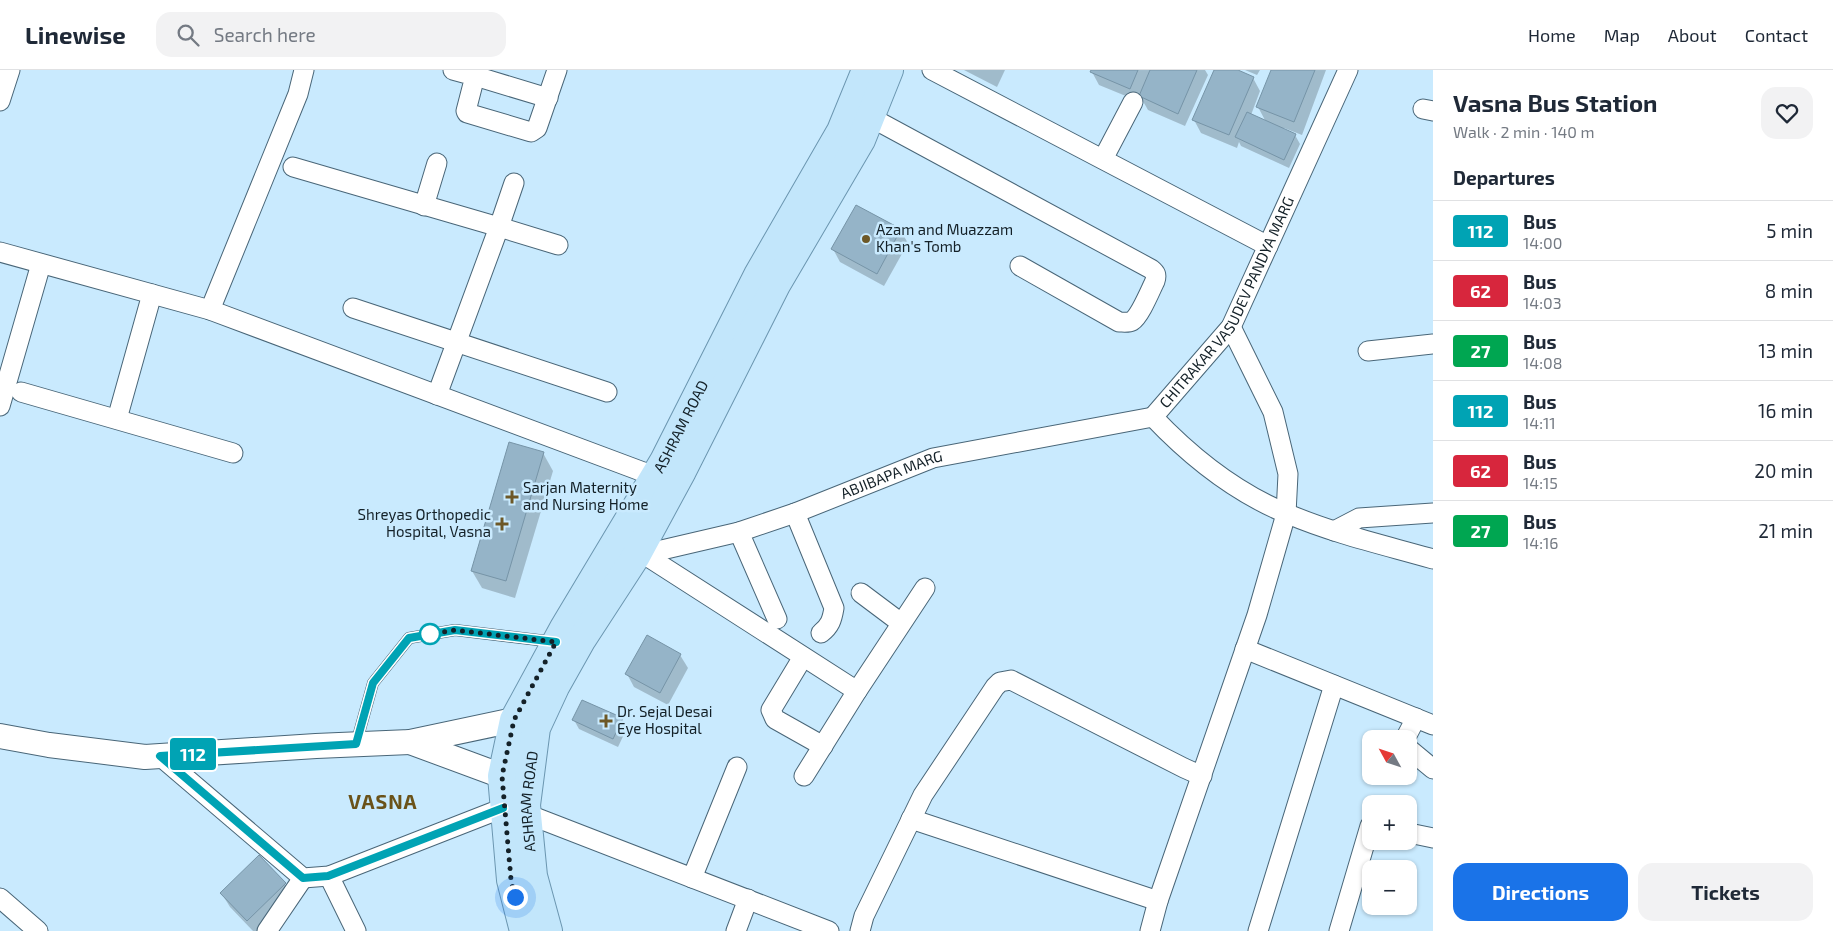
<!DOCTYPE html>
<html lang="en">
<head>
<meta charset="utf-8">
<style>
  :root { --surface:#fff; --page:#f2f2f3; --text:#1f2937; --muted:#747a83; --line:#e0e1e3; --accent:#1a73e8 }
  body { margin:0; font-family:"Exo 2",sans-serif; background:var(--page); color:var(--text); height:100vh; display:flex; flex-direction:column; font-size:19px; white-space:nowrap }
  * { box-sizing:border-box; margin:0 }
  p { font-size:16px; color:var(--muted) }
  .icon { flex:none; width:28px; height:28px; fill:none; stroke:currentColor; stroke-width:2; stroke-linecap:round; stroke-linejoin:round }
  .map { position:relative; flex:1; overflow:hidden }
  .panel { display:flex; flex-direction:column; background:var(--surface); width:400px }
  .panel>* { flex:none }
  .badge { padding:0 10px; border-radius:4px; font-size:18px; line-height:32px }
  .needle { width:32px; rotate:310deg }
  .fabs { position:absolute; left:1362px; top:660px; display:grid; gap:10px }
  .fabs a { display:grid; place-items:center; width:55px; height:55px; border-radius:10px; background:var(--surface); box-shadow:0 1px 4px #0004; font-size:25px }
  .you { position:absolute; width:25px; height:25px; margin:-12px; border:4px solid #fff; border-radius:50%; background:#1a73e8; box-shadow:0 0 0 8px #1a73e833 }
  .map>.badge { position:absolute; translate:-50% -50%; box-shadow:0 0 0 2px #fff }
  h2 { padding:0 20px; font-size:19px; line-height:45px }
  .round { display:grid; place-items:center; flex:none; width:52px; height:52px; border-radius:15px; background:var(--page) }
  .summary { display:flex; align-items:center; justify-content:space-between; height:85px; padding:0 20px }
  h1 { font-size:24px; font-weight:700; line-height:38px }
  .action { display:flex; gap:10px; margin-top:auto; padding:10px 20px }
  .action a { flex:1; height:58px; border-radius:15px; background:var(--accent); color:#fff; font-size:20px; font-weight:700; line-height:58px; text-align:center }
  .action a+a { background:var(--page); color:var(--text) }
  ul { padding:0; list-style:none }
  li { display:flex; align-items:center; gap:15px; height:60px; padding:0 20px; border-top:1px solid var(--line) }
  li div { flex:1 }
  li b { display:block; font-size:19px }
  li em { font-style:normal }
  li .badge { min-width:55px; font-weight:700; text-align:center }
  header { display:flex; align-items:center; gap:30px; box-sizing:border-box; height:70px; padding:0 25px; background:var(--surface); border-bottom:1px solid var(--line) }
  header strong { font-size:24px }
  nav { display:flex; gap:28px; margin-inline-start:auto; font-size:18px }
  .search { width:350px; height:45px; background:var(--page); display:flex; align-items:center; gap:12px; box-sizing:border-box; padding:0 18px; border-radius:15px; color:var(--muted); font-size:19px }
  main { display:flex; flex:1; min-height:0 }
  .map>svg:first-child { display:block }
  .shadow { fill:#0003 }
  .building { fill:#95b4c8; stroke:#7694a7 }
  .lines { fill:none; stroke-linecap:round; stroke-linejoin:round }
  .service-casing { stroke:#496678; stroke-width:12 }
  .minor-casing { stroke:#496678; stroke-width:21 }
  .tertiary-casing { stroke:#496678; stroke-width:26 }
  .primary-casing { stroke:#6b96b0; stroke-width:30 }
  .service { stroke:#fff; stroke-width:10 }
  .minor { stroke:#fff; stroke-width:19 }
  .tertiary { stroke:#fff; stroke-width:24 }
  .primary { stroke:#c2e6fb; stroke-width:28 }
  .line-casing { stroke:#fff; stroke-width:11 }
  .line { stroke:#00a3b4; stroke-width:8 }
  .walk { stroke:#142128; stroke-width:5; stroke-dasharray:0 9 }
  .poi-dot { fill:#6d5827; stroke:#c9eafe; stroke-width:2 }
  .stop-dot { fill:#fff; stroke:#00a3b4; stroke-width:2.5 }
  .labels { text-anchor:middle; stroke-width:5; stroke-linejoin:round; paint-order:stroke }
  .poi-label { font-size:15px; fill:#142128; stroke:#c9eafe; text-anchor:start }
  .street-label { font-size:15px; fill:#142128; stroke:#c9eafe }
  .district-label { font-size:20px; font-weight:bold; letter-spacing:1px; fill:#6a5219; stroke:#c9eafe }
</style>
</head>
<body>
<header>
<strong>Linewise</strong>
<div class="search"><svg class="icon" aria-label="search" viewBox="0 0 24 24"><circle cx="10" cy="10" r="6"/><path d="M15 15l6 6"/></svg>Search here</div>
<nav><a>Home</a><a>Map</a><a>About</a><a>Contact</a></nav>
</header>
<main>
<div class="map">
<svg width="1433" height="861" viewBox="0 0 1433 861">
  <rect width="100%" height="100%" fill="#c9eafe"/>
  <g class="shadow">
    <path d="M964,0H1005L997,17Z"/>
    <path d="M1092,0H1205L1208,5L1185,56L1148,40L1140,26L1138,31L1099,15L1092,2Z"/>
    <path d="M1215,0H1235L1253,8L1260,21L1251,45L1266,52L1258,37L1272,0H1326L1302,65L1284,58L1283,60L1295,65L1300,74L1289,98L1241,76L1239,72L1237,78L1201,63L1194,50Z"/>
    <path d="M1245,0H1260L1257,5Z"/>
    <path d="M900,160L908,173L884,216L840,192L833,179Z"/>
    <path d="M543,383L553,401L515,528L482,518L472,501Z"/>
    <path d="M680,585L688,598L668,635L634,617L627,604Z"/>
    <path d="M622,649L627,658L618,677L579,659L574,650Z"/>
    <path d="M285,814L292,827L257,861H253L230,837L222,824Z"/>
  </g>
  <g class="building">
    <path d="M1091,0H1138L1130,19L1090,2Z"/>
    <path d="M1150,0H1197L1178,44L1139,26Z"/>
    <path d="M1214,0H1238L1254,7L1229,65L1192,50Z"/>
    <path d="M1271,0H1315L1294,52L1256,37Z"/>
    <path d="M1247,42L1296,64L1284,90L1235,67Z"/>
    <path d="M856,135L901,159L877,204L831,179Z"/>
    <path d="M509,372L544,382L506,511L471,501Z"/>
    <path d="M647,565L681,584L660,623L625,604Z"/>
    <path d="M582,630L623,648L613,669L572,650Z"/>
    <path d="M259,785L286,813L247,851L220,823Z"/>
  </g>
  <g class="lines">
    <defs>
      <path id="service" d="M356,674L373,613L409,568L455,560L555,572"/>
      <g id="minor">
        <path d="M453,0L475,6L466,41L467,43L531,62L537,58L557,0"/>
        <path d="M932,0L1268,176"/>
        <path d="M475,6L548,28"/>
        <path d="M0,31L10,0"/>
        <path d="M1423,39L1433,41"/>
        <path d="M870,47L1151,199C1156,203 1157,205 1155,211C1150,221 1140,246 1132,251C1128,253 1123,252 1119,252L1020,196"/>
        <path d="M1103,89L1133,32"/>
        <path d="M293,97L499,157L437,325"/>
        <path d="M514,113L499,157L558,175"/>
        <path d="M424,136L437,93"/>
        <path d="M0,182L210,240L654,406"/>
        <path d="M353,238L607,322"/>
        <path d="M210,240L298,24L304,0"/>
        <path d="M1368,281L1433,274"/>
        <path d="M21,322L233,383"/>
        <path d="M0,336L41,194"/>
        <path id="s1" d="M1153,347L1231,257L1348,0"/>
        <path d="M1153,347C1191,387 1236,423 1288,444C1335,464 1384,475 1433,489"/>
        <path d="M117,349L152,224"/>
        <path d="M795,443L834,538C832,550 830,556 821,563"/>
        <path d="M1334,461L1359,448L1433,443"/>
        <path d="M739,462L777,549"/>
        <path d="M645,485L857,621L925,518"/>
        <path id="s2" d="M636,486L739,462L795,443L933,388L1153,347"/>
        <path d="M861,523L901,553"/>
        <path d="M1245,579L1433,655"/>
        <path d="M803,587L771,640L775,649L823,676"/>
        <path d="M1405,669L1416,648"/>
        <path d="M1409,679L1433,699"/>
        <path d="M160,686L303,808L329,806L503,738"/>
        <path d="M804,706L857,621"/>
        <path d="M527,744L829,861"/>
        <path d="M911,749L1158,831"/>
        <path d="M1409,763L1433,768"/>
        <path d="M329,806L356,861"/>
        <path d="M692,808L737,697"/>
        <path d="M0,828L38,861"/>
        <path d="M267,861L303,808"/>
        <path d="M736,861L748,829"/>
        <path d="M860,861L864,846L923,725L995,617L1000,612L1011,610L1184,698L1202,706"/>
        <path d="M1150,861L1158,831L1257,545L1286,444L1288,404L1273,342L1231,257"/>
        <path d="M1258,861L1334,615"/>
        <path d="M1339,861L1370,756H1371"/>
      </g>
      <g id="tertiary">
        <path d="M0,666L49,675L145,687L316,676L410,672L514,650L530,656"/>
        <path d="M410,672L502,706L519,709"/>
      </g>
      <g id="primary">
        <path id="s3" d="M524,861L511,810L502,706L514,650L564,558L664,391L758,205L841,61L866,0"/>
        <path id="s4" d="M548,861L533,806L526,735L536,658L555,617L582,569L636,486L682,401L776,215L861,70L889,0"/>
      </g>
    </defs>
    <use href="#service" class="service-casing"/>
    <use href="#minor" class="minor-casing"/>
    <use href="#tertiary" class="tertiary-casing"/>
    <use href="#primary" class="primary-casing"/>
    <use href="#service" class="service"/>
    <use href="#minor" class="minor"/>
    <use href="#tertiary" class="tertiary"/>
    <use href="#primary" class="primary"/>
  </g>
  <g class="lines">
    <defs>
      <path id="line" d="M503,738L328,806L303,808L160,686L356,674L373,613L409,568L455,560L556,572"/>
    </defs>
    <use href="#line" class="line-casing"/>
    <use href="#line" class="line"/>
    <path class="walk" d="M430,564L424,565L455,560L556,572L514,650L502,706L511,810L515,827"/>
  </g>
  <g class="poi-dot">
    <circle cx="866" cy="169" r="5"/>
    <path d="M509.5 419.5h5v5h5v5h-5v5h-5v-5h-5v-5h5z"/>
    <path d="M499.5 446.5h5v5h5v5h-5v5h-5v-5h-5v-5h5z"/>
    <path d="M603.5 643.5h5v5h5v5h-5v5h-5v-5h-5v-5h5z"/>
  </g>
  <circle class="stop-dot" cx="430" cy="564" r="10"/>
  <g class="labels">
    <g class="poi-label">
      <text x="876" y="165">Azam and Muazzam<tspan x="876" dy="17">Khan's Tomb</tspan></text>
      <text x="523" y="423">Sarjan Maternity<tspan x="523" dy="17">and Nursing Home</tspan></text>
      <text x="491" y="450" text-anchor="end">Shreyas Orthopedic<tspan x="491" dy="17">Hospital, Vasna</tspan></text>
      <text x="617" y="647">Dr. Sejal Desai<tspan x="617" dy="17">Eye Hospital</tspan></text>
    </g>
    <g class="street-label">
      <text dy="5" stroke="none"><textPath href="#s1" startOffset="138">CHITRAKAR VASUDEV PANDYA MARG</textPath></text>
      <text dy="5" stroke="none"><textPath href="#s3" startOffset="552">ASHRAM ROAD</textPath></text>
      <text dy="5" stroke="none"><textPath href="#s2" startOffset="269">ABJIBAPA MARG</textPath></text>
      <text dy="5" stroke="none"><textPath href="#s4" startOffset="132">ASHRAM ROAD</textPath></text>
    </g>
    <g class="district-label">
      <text x="383" y="739">VASNA</text>
    </g>
  </g>
</svg>
<div class="fabs">
<a><svg class="needle" viewBox="-14 -14 28 28"><path d="M0-13l5 13h-10z" fill="#e53935"/><path d="M0 13l5-13h-10z" fill="#747a83"/></svg></a>
<a>+</a>
<a>−</a>
</div>
<div class="you" style="left:515px;top:827px"></div>
<b class="badge" style="left:193px;top:684px;background:#00a3b4;color:#fff">112</b>
</div>
<section class="panel">
<div class="summary"><div><h1>Vasna Bus Station</h1><p>Walk · 2 min · 140 m</p></div><a class="round"><svg class="icon" aria-label="heart" viewBox="0 0 24 24"><path d="M12 20l-8-8c-3-5 5-10 8-4 3-6 11-1 8 4z"/></svg></a></div>
<h2>Departures</h2>
<ul>
<li><span class="badge" style="background:#00a3b4;color:#fff">112</span><div><b>Bus</b><p>14:00</p></div><em>5 min</em></li>
<li><span class="badge" style="background:#d7263d;color:#fff">62</span><div><b>Bus</b><p>14:03</p></div><em>8 min</em></li>
<li><span class="badge" style="background:#00a651;color:#fff">27</span><div><b>Bus</b><p>14:08</p></div><em>13 min</em></li>
<li><span class="badge" style="background:#00a3b4;color:#fff">112</span><div><b>Bus</b><p>14:11</p></div><em>16 min</em></li>
<li><span class="badge" style="background:#d7263d;color:#fff">62</span><div><b>Bus</b><p>14:15</p></div><em>20 min</em></li>
<li><span class="badge" style="background:#00a651;color:#fff">27</span><div><b>Bus</b><p>14:16</p></div><em>21 min</em></li>
</ul>
<div class="action"><a>Directions</a><a>Tickets</a></div>
</section>
</main>
</body>
</html>
